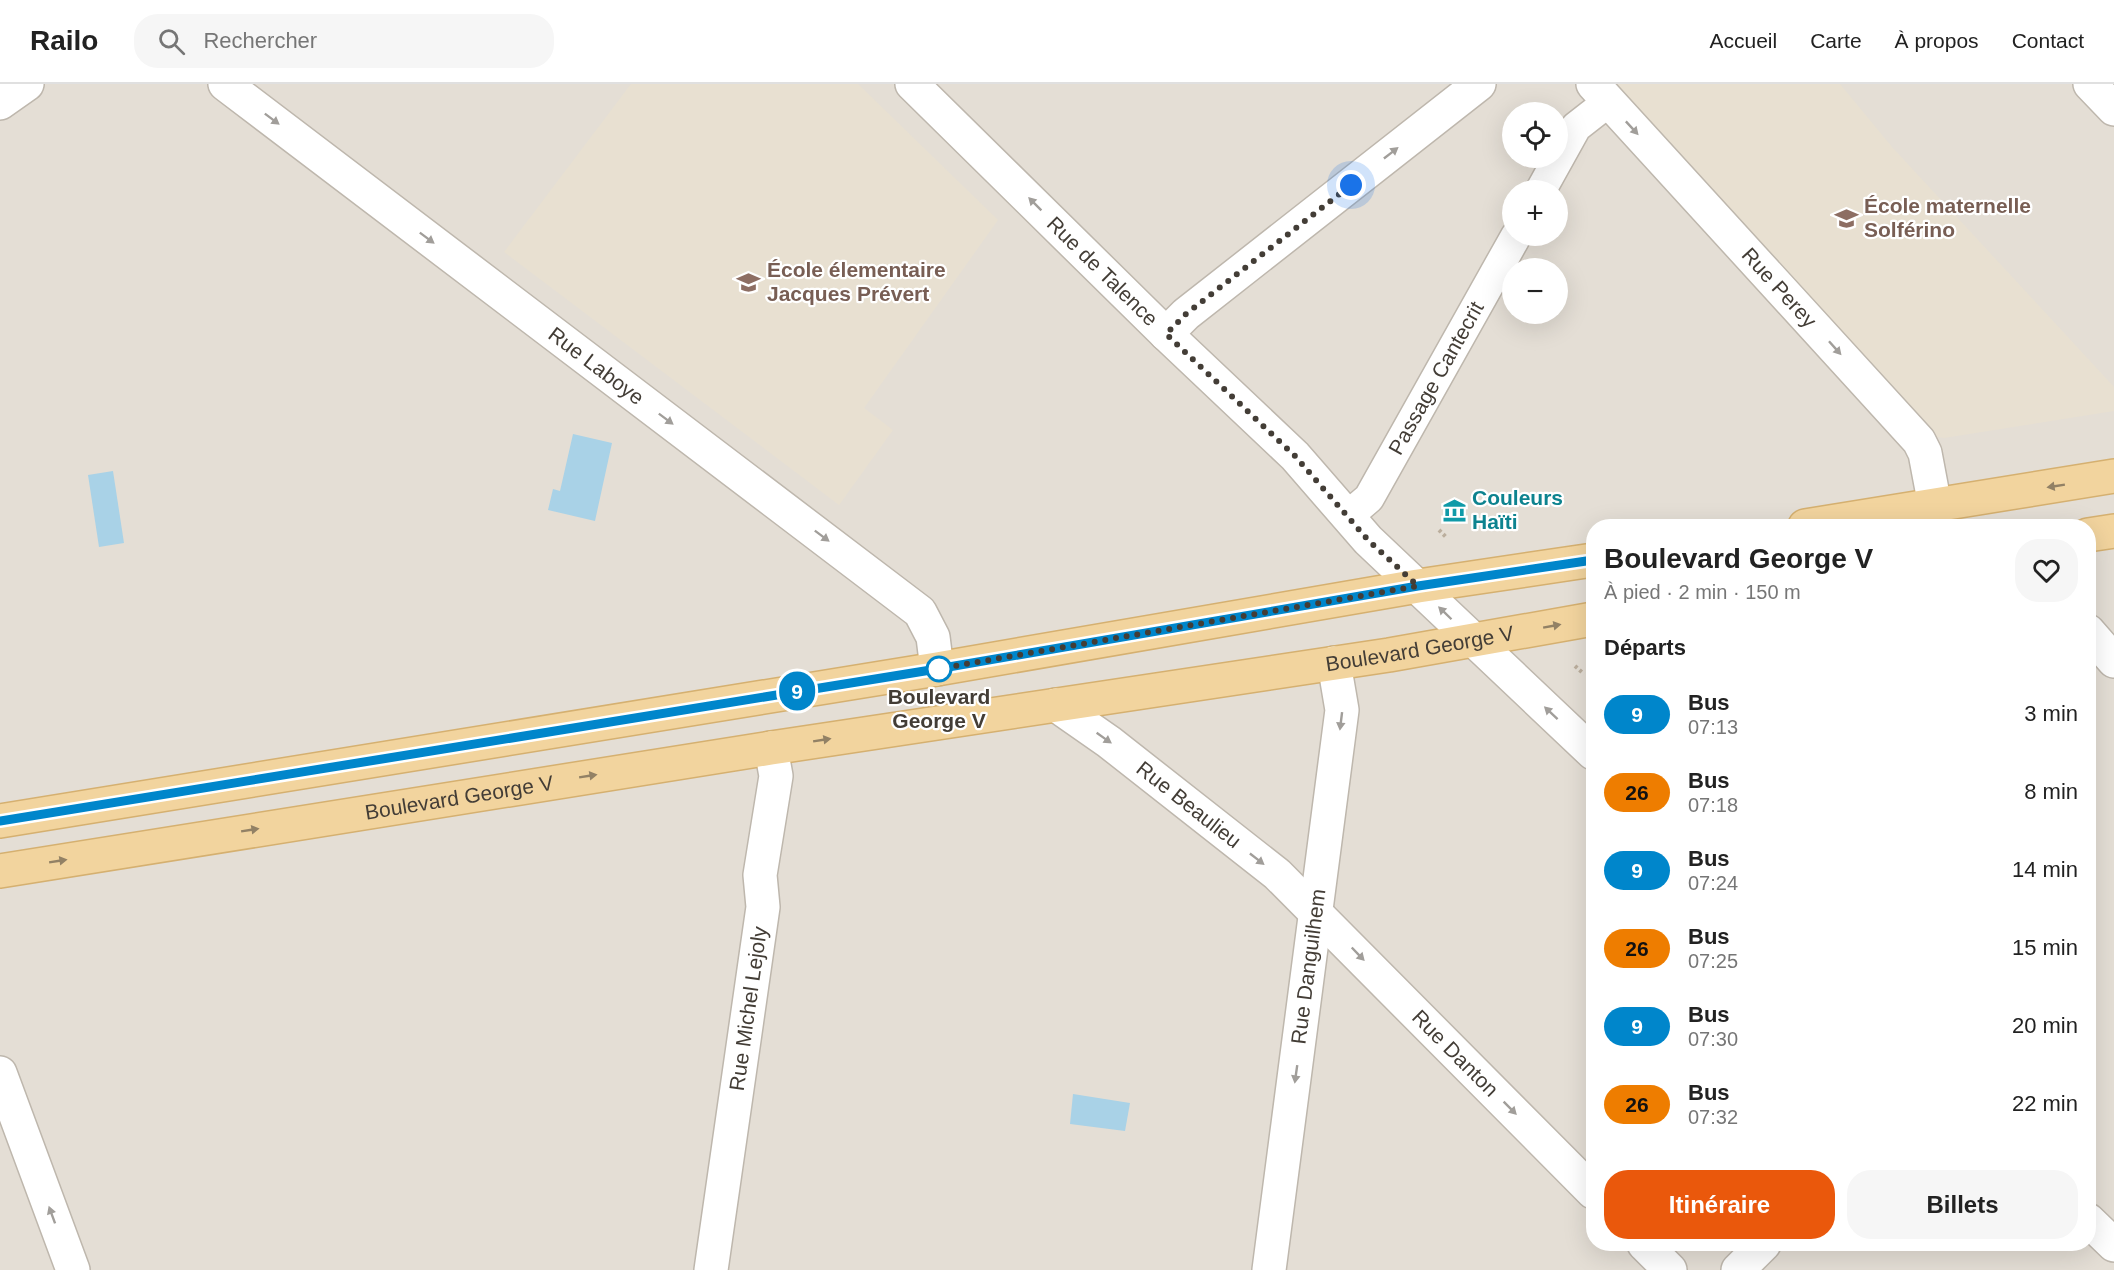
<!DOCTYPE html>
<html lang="fr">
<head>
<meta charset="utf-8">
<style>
  :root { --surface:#fff; --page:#f6f6f6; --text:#222; --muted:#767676; --line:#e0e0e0; --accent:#ea580c }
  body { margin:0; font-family:Helvetica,sans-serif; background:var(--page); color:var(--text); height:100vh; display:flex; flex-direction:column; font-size:22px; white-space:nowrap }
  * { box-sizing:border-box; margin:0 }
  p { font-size:20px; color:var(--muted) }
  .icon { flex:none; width:33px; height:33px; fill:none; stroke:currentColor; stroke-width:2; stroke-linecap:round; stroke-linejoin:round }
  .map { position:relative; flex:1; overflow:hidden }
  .sheet { position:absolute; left:1586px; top:435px; width:510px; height:732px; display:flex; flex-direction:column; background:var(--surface); border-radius:24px; box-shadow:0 6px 24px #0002 }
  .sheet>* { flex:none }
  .badge { padding:0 12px; border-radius:20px; font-size:21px; line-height:39px }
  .controls { position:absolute; left:1502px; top:18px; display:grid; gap:12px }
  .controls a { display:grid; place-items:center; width:66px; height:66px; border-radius:50%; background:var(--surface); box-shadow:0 6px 24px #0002; font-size:30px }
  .you { position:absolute; width:30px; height:30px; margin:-15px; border:4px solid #fff; border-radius:50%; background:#1a73e8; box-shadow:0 0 0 9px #1a73e833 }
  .map>.badge { position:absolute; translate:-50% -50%; box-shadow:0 0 0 3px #fff }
  h2 { padding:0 18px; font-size:22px; line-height:54px }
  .round { display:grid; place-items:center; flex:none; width:63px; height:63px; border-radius:24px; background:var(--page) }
  .head { display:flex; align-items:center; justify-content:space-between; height:102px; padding:0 18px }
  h1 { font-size:28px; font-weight:600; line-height:45px }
  .primary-button { display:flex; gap:12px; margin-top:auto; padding:12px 18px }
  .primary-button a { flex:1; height:69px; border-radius:24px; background:var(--accent); color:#fff; font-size:24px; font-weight:600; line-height:69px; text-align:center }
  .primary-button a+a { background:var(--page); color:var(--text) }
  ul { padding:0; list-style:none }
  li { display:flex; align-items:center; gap:18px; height:78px; padding:0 18px }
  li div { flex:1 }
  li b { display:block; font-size:22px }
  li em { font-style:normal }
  li .badge { min-width:66px; font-weight:700; text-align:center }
  header { display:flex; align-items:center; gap:36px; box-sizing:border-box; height:84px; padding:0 30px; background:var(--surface); border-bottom:2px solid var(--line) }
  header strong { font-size:28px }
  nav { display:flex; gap:33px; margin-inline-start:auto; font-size:21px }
  .search { width:420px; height:54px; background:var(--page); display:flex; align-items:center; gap:15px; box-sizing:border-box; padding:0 21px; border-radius:24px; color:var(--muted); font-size:22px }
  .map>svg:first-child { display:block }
  .residential { fill:#e4ded5; fill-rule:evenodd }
  .education { fill:#e8e0d1 }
  .water { fill:#a9d2e7 }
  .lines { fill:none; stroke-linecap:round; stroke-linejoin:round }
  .pedestrian-casing { stroke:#beb7ad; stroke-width:33 }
  .minor-casing { stroke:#beb7ad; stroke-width:36 }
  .tertiary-casing { stroke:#beb7ad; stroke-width:36 }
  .primary-casing { stroke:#d5b070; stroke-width:36 }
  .path { stroke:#bbae9d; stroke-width:4; stroke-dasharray:3 3; stroke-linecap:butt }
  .pedestrian { stroke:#fff; stroke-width:30 }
  .minor { stroke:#fff; stroke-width:33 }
  .tertiary { stroke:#fff; stroke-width:33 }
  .primary { stroke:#f2d49e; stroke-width:33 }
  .oneway { fill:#a19e9a }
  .oneway2 { fill:#928165 }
  .line-casing { stroke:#fff; stroke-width:14 }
  .line { stroke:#0086cb; stroke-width:9 }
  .walk { stroke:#433d36; stroke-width:6; stroke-dasharray:0 10.8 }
  .stop-dot { fill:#fff; stroke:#0086cb; stroke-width:3 }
  .labels { text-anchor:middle; stroke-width:4.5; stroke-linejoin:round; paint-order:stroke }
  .education-label { font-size:21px; font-weight:bold; fill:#785e54; stroke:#fff; text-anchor:start }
  .street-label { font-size:21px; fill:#433d36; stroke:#fff }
  .culture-label { font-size:21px; font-weight:bold; fill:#0d838f; stroke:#fff; text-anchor:start }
  .stop-label { font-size:21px; font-weight:bold; fill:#433d36; stroke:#fff }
</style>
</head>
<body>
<header>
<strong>Railo</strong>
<div class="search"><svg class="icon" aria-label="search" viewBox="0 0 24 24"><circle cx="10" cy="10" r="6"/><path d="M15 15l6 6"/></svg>Rechercher</div>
<nav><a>Accueil</a><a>Carte</a><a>À propos</a><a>Contact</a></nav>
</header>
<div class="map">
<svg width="2114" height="1186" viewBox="0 0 2114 1186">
  <rect width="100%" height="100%" fill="#f1ede6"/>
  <path class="residential" d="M0,0H2114V1186H0ZM1512,28H1557V74H1512ZM1512,106H1557V152H1512ZM1512,184H1557V230H1512ZM1593,442H2088V1160H1593Z"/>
  <g class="education">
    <path d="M631,0H858L998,136L864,324L893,346L839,421L504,168Z"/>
    <path d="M1613,0H1840L1892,63L2114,303V327L1944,354L1933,352Z"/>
  </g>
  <g class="water">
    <path d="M573,350L612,359L595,437L548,426L553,405L560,407Z"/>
    <path d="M113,387L124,459L99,463L88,391Z"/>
    <path d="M1073,1010L1130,1019L1125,1047L1070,1040Z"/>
  </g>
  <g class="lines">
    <defs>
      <g id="pedestrian">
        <path d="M1541,106L1576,43L1608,18"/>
        <path id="s1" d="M1348,432L1369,414L1516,152"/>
      </g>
      <g id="minor">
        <path id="s2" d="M225,0L920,528L933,553L937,585"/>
        <path id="s3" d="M912,0L1166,250L1295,372L1368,456L1593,669"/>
        <path id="s4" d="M1593,0L1919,357L1925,369L1935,422"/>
        <path d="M2090,0L2114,25"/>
        <path d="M1166,250L1186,230L1479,0"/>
        <path d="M2088,547L2114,577"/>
        <path id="s5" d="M1056,621L1109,658L1277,790L1593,1108"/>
        <path d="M0,989L73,1186"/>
        <path d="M2088,1136L2114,1161"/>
        <path d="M1644,1160L1670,1186"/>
        <path id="s6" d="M711,1186L763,823L760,791L776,692L771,664"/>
        <path id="s7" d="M1269,1186L1342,626L1334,579"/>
        <path d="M1738,1186L1764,1160"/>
      </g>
      <path id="tertiary" d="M0,19L27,0"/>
      <g id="primary">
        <path d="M1805,442L2114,392"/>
        <path d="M2088,451L2114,447"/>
        <path d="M0,737L937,585L1418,502L1593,476"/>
        <path id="s8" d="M0,787L771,664L1389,571L1593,535"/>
      </g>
    </defs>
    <use href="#pedestrian" class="pedestrian-casing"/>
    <use href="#minor" class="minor-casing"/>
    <use href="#tertiary" class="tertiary-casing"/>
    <use href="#primary" class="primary-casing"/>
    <g class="path">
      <path d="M1439,446L1447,454"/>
      <path d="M1575,582L1584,590"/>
    </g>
    <use href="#pedestrian" class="pedestrian"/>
    <use href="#minor" class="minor"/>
    <use href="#tertiary" class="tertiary"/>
    <use href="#primary" class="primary"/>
  </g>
  <defs><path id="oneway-solid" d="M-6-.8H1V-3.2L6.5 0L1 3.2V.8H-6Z" transform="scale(1.5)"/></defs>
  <g class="oneway">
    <use href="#oneway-solid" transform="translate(272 35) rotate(37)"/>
    <use href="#oneway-solid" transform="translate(1632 44) rotate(47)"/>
    <use href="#oneway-solid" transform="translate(1391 69) rotate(-38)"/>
    <use href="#oneway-solid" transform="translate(1035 120) rotate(-135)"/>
    <use href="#oneway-solid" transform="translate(427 154) rotate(37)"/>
    <use href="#oneway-solid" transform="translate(1835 264) rotate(48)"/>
    <use href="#oneway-solid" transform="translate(666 335) rotate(37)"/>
    <use href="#oneway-solid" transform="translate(822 452) rotate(37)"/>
    <use href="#oneway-solid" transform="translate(1445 529) rotate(-136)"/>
    <use href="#oneway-solid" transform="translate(1551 629) rotate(-137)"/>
    <use href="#oneway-solid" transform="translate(1341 637) rotate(97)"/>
    <use href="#oneway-solid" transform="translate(1104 654) rotate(35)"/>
    <use href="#oneway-solid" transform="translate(1257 775) rotate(38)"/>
    <use href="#oneway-solid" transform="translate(1358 870) rotate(46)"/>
    <use href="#oneway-solid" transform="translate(1296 990) rotate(98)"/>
    <use href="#oneway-solid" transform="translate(1510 1024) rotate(45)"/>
    <use href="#oneway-solid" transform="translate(52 1131) rotate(-110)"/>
  </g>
  <g class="oneway2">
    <use href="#oneway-solid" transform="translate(2056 402) rotate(171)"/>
    <use href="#oneway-solid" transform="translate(1552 542) rotate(-10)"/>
    <use href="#oneway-solid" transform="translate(822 656) rotate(-9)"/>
    <use href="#oneway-solid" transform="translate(588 692) rotate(-9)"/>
    <use href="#oneway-solid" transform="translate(250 746) rotate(-9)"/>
    <use href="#oneway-solid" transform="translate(58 777) rotate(-9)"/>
  </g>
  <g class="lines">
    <defs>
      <path id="line" d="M0,737L937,585L1418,502L1593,476"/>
    </defs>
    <use href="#line" class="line-casing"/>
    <use href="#line" class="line"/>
    <path class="walk" d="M939,585H937L1418,502L1368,456L1295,372L1166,250L1186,230L1351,101"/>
  </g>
  <defs>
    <symbol id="school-bare" viewBox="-9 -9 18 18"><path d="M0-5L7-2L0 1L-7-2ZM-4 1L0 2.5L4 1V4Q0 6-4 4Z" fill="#8d6e63" stroke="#fff" stroke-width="2.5" paint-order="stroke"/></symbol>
    <symbol id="museum-bare" viewBox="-9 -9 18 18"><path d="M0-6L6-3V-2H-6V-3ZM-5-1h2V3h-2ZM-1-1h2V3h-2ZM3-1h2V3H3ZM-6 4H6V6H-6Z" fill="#0f9aa8" stroke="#fff" stroke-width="2.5" paint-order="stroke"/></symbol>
  </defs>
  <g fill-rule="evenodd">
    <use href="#school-bare" x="1830" y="118" width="33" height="33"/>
    <use href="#school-bare" x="732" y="182" width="33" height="33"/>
    <use href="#museum-bare" x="1438" y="410" width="33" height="33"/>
  </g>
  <circle class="stop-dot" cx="939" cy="585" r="12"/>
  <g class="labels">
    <g class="education-label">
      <text x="1864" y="129">École maternelle<tspan x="1864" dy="24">Solférino</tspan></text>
      <text x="767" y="193">École élementaire<tspan x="767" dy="24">Jacques Prévert</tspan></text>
    </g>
    <g class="street-label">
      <text dy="7" stroke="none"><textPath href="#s3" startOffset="267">Rue de Talence</textPath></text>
      <text dy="7" stroke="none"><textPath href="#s4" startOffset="276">Rue Perey</textPath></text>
      <text dy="7" stroke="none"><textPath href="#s2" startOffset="466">Rue Laboye</textPath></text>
      <text dy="7" stroke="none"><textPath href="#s1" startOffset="165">Passage Cantecrit</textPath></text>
      <text dy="7" stroke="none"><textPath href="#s8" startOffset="1437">Boulevard George V</textPath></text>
      <text dy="7" stroke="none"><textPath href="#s8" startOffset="465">Boulevard George V</textPath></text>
      <text dy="7" stroke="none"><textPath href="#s5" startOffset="166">Rue Beaulieu</textPath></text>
      <text dy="7" stroke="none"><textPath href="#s7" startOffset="306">Rue Danguilhem</textPath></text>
      <text dy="7" stroke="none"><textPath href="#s6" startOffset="264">Rue Michel Lejoly</textPath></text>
      <text dy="7" stroke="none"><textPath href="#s5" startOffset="531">Rue Danton</textPath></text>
    </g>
    <g class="culture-label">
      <text x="1472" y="421">Couleurs<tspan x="1472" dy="24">Haïti</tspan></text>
    </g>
    <g class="stop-label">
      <text x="939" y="620">Boulevard<tspan x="939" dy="24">George V</tspan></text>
    </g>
  </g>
</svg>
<div class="controls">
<a><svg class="icon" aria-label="locate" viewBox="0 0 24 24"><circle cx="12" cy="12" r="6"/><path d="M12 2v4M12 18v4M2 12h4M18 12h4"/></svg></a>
<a>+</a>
<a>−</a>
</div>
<div class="you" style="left:1351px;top:101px"></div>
<b class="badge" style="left:797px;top:607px;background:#0086cb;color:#fff">9</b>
<section class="sheet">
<div class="head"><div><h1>Boulevard George V</h1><p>À pied · 2 min · 150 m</p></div><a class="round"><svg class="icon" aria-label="heart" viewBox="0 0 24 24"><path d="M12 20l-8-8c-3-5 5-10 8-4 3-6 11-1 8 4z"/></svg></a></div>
<h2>Départs</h2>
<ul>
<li><span class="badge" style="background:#0086cb;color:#fff">9</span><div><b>Bus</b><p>07:13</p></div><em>3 min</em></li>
<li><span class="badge" style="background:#ee7d00;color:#111">26</span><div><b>Bus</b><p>07:18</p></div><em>8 min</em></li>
<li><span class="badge" style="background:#0086cb;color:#fff">9</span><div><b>Bus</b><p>07:24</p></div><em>14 min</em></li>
<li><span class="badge" style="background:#ee7d00;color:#111">26</span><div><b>Bus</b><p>07:25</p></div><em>15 min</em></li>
<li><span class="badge" style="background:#0086cb;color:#fff">9</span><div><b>Bus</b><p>07:30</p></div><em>20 min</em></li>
<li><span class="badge" style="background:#ee7d00;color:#111">26</span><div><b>Bus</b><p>07:32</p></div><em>22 min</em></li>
</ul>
<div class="primary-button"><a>Itinéraire</a><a>Billets</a></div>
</section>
</div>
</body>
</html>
